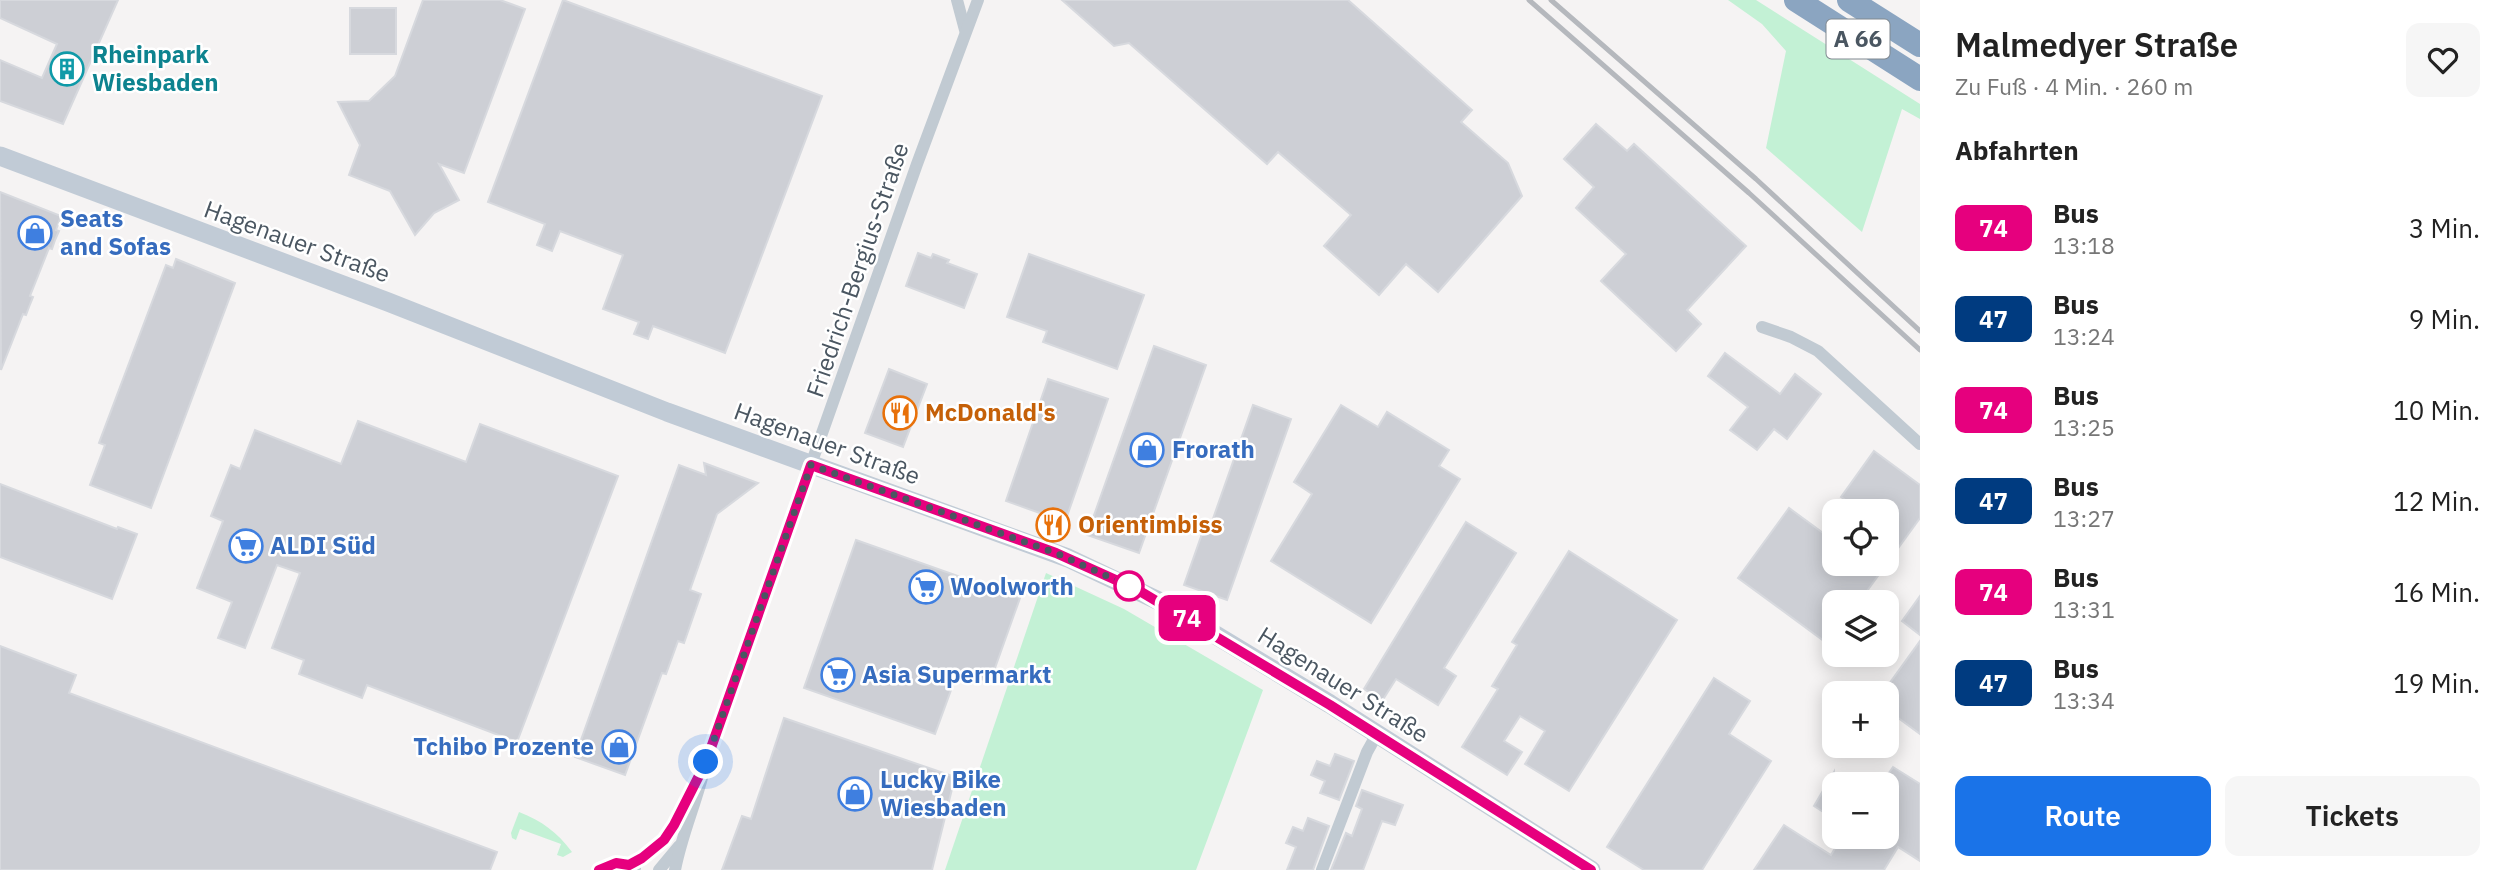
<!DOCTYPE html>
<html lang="de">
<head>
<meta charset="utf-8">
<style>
  :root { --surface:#fff; --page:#f6f6f6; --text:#222; --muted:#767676; --accent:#1a73e8 }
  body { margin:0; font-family:"IBM Plex Sans",sans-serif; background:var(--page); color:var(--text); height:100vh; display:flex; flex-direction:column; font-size:26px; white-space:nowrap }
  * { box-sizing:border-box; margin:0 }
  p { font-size:23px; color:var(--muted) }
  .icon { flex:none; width:38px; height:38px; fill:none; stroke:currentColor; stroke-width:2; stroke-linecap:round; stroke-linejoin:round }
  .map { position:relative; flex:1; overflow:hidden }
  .drawer { display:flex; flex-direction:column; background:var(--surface); width:595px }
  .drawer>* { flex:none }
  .badge { padding:0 14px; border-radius:10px; font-size:24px; line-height:46px }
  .controls { position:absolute; left:1822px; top:499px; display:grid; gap:14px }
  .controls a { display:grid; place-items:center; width:77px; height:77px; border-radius:14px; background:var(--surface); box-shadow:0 4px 18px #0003; font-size:35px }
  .you { position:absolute; width:35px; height:35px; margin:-18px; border:5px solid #fff; border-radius:50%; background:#1a73e8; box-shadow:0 0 0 10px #1a73e833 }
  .map>.badge { position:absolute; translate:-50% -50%; box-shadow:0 0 0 4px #fff }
  h2 { padding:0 35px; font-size:26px; line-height:63px }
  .round { display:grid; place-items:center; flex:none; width:74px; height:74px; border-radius:14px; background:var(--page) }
  .overview { display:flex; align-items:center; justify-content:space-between; height:119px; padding:0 35px }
  h1 { font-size:33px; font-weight:600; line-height:52px }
  .cta { display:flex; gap:14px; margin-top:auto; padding:14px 35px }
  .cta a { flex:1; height:80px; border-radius:14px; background:var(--accent); color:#fff; font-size:28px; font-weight:600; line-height:80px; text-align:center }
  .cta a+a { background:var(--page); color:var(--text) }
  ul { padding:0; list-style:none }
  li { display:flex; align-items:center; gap:21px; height:91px; padding:0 35px }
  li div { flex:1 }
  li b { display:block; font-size:26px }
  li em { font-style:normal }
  li .badge { min-width:77px; font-weight:700; text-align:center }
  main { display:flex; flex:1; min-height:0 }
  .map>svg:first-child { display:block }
  .green { fill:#c3f1d5 }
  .building { fill:#cdcfd5; stroke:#d7d9de; stroke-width:2 }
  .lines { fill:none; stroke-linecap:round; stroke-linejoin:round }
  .street { stroke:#c1cad2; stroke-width:12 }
  .secondary { stroke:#c1cbd6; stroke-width:19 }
  .highway { stroke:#8ba5c1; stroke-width:24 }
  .rail { stroke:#b5b8bd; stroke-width:5 }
  .line-casing { stroke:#fff; stroke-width:16 }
  .line { stroke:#e6007e; stroke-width:10 }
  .walk { stroke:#4a5661; stroke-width:7; stroke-dasharray:0 12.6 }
  .stop-dot { fill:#fff; stroke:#e6007e; stroke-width:3.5 }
  .labels { text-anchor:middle; stroke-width:5; stroke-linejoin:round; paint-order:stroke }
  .shield { fill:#fff; stroke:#808990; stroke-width:2 }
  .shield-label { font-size:23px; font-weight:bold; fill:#4a5661 }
  .culture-label { font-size:24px; font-weight:bold; fill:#0d838f; stroke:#fff; text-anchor:start }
  .shop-label { font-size:24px; font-weight:bold; fill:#366cbe; stroke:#fff; text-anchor:start }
  .street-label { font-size:24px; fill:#4a5661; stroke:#fff }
  .food-label { font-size:24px; font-weight:bold; fill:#c56008; stroke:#fff; text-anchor:start }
</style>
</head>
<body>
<main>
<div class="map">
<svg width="1920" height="870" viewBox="0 0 1920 870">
  <rect width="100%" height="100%" fill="#f5f3f3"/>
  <g class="green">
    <path d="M1728,0H1756L1920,104V119L1902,109L1862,232L1766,148L1786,51L1762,24Z"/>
    <path d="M1046,573L1124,609L1263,690L1196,870H945Z"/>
    <path d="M519,812C542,821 557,832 572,852L563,857L557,855L561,844L520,829L516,840L512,838L511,833Z"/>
  </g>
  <g class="building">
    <path d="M0,0H118L63,124L0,101V60L42,78L57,44L0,18Z"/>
    <path d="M423,0H500L525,9L464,173L439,164L459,200L434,213L415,235L390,191L349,175L360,145L338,102L369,101L395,76Z"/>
    <path d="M563,0L822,96L725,353L653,326L648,339L634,334L639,322L603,309L623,255L560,231L552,251L537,245L545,224L488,202Z"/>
    <path d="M1062,0H1348L1472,110L1461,122L1508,163L1522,196L1438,292L1406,264L1379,295L1324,246L1351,215L1278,152L1267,164L1129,43L1114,46Z"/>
    <rect x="350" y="8" width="46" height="46"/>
    <path d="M1596,124L1627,151L1634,144L1746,246L1687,310L1701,324L1676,351L1601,281L1626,254L1576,208L1594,187L1564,159Z"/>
    <path d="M0,192L61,216L56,230L59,231L55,240L52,249L49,248L30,296L33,297L29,307L26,315L23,314L1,370Z"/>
    <path d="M918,253L931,258L933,254L949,260L947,263L977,274L964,308L906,286Z"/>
    <path d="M1029,254L1144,295L1117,369L1043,342L1047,331L1007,317Z"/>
    <path d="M176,259L235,283L151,508L90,485L105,445L99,443L166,265L173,268Z"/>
    <path d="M1154,346L1206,365L1139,553L1087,535Z"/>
    <path d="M1725,353L1780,394L1795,374L1821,394L1787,439L1774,429L1757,450L1730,430L1748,407L1708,376Z"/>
    <path d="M889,369L927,384L903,447L865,433Z"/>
    <path d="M1048,379L1108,399L1065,522L1006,501Z"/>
    <path d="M1253,405L1291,419L1227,600L1184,585L1204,528L1209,530Z"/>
    <path d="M1341,405L1378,427L1387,412L1449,450L1439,466L1460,479L1371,623L1271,561L1312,494L1294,482Z"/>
    <path d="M358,421L466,462L480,424L618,476L517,742L367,685L362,698L299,674L304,660L272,648L300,573L277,565L245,648L218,638L232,602L197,588L223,521L211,516L231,465L240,469L255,430L341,464Z"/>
    <path d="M1874,451L1920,485V518L1859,602H1834V635L1828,644L1738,578L1789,508L1834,541V564H1886V511H1845L1850,503L1841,497Z"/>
    <path d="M704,463L758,483L717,514L690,590L701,594L684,643L678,641L666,674L662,673L625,775L575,757L679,465L706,475Z"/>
    <path d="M0,484L117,529L118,527L137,534L112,599L0,557Z"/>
    <path d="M1466,522L1516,553L1444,668L1456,676L1438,705L1396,679L1382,701L1364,689Z"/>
    <path d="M856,540L1020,598L990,682L958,671L935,734L804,688Z"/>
    <path d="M1569,551L1677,620L1569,791L1525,764L1545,731L1520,716L1504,741L1522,752L1507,775L1462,747L1498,689L1492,686L1517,645L1512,642Z"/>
    <path d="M1920,596V635L1902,621Z"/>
    <path d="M1920,641V734L1886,709V688Z"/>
    <path d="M0,646L76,675L69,693L497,852L490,870H0Z"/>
    <path d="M1714,678L1750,701L1729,734L1771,761L1702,870H1644L1607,847Z"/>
    <path d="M784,718L955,777L932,870H722L742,816L751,819Z"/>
    <path d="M1335,754L1354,761L1339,800L1320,793L1325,781L1311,775L1317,761L1330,766Z"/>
    <path d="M1893,767L1920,784V861L1898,847L1884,870H1754L1784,825L1831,855L1842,836H1886V777Z"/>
    <path d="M1834,772V819L1814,806Z"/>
    <path d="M1362,790L1403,805L1395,825L1382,821L1363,870H1331L1346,833L1352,836L1362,809L1356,806Z"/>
    <path d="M1308,818L1329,826L1313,870H1287L1296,847L1286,843L1290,834L1293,827L1303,831Z"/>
  </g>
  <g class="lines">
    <g class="street">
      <path d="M957,0L965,30"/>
      <path d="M1762,327L1791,337L1818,351L1920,444"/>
      <path d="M629,865C675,840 675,816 699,774"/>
      <path d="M599,870L616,863L635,868"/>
      <path d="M659,870L679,846"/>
      <path d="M675,870C682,833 698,799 706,762L917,164L978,0"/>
      <path d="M1322,870L1367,752L1377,734"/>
    </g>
    <path class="secondary" d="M0,156L388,302L667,412L1068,558L1161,602L1330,704L1591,870"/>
    <g class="highway">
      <path d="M1796,0L1920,79"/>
      <path d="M1849,0L1920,45"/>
    </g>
    <g class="rail">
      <path d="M1529,0L1749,193L1920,350"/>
      <path d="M1551,0L1756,179L1920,331"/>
    </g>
  </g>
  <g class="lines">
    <defs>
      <path id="line" d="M599,870L616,863L629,865L642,858L664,840L674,825L706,762L811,465L1056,553L1138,590L1330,705L1591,870"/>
    </defs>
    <use href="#line" class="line-casing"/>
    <use href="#line" class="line"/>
    <path class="walk" d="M706,762L811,465L1056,553L1129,586"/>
  </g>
  <defs>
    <symbol id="building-ring" viewBox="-11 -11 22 22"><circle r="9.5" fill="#fff" stroke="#0f9aa8" stroke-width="1.5"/><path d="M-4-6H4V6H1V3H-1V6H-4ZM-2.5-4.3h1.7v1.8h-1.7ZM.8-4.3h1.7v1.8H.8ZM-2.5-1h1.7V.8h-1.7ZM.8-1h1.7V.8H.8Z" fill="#0f9aa8"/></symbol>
    <symbol id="shop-ring" viewBox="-11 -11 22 22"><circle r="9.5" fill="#fff" stroke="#3f7fe0" stroke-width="1.5"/><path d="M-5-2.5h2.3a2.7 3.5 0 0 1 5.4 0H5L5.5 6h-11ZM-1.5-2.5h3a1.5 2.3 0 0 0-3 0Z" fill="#3f7fe0"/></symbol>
    <symbol id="restaurant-ring" viewBox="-11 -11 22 22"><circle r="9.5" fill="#fff" stroke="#e8710a" stroke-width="1.5"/><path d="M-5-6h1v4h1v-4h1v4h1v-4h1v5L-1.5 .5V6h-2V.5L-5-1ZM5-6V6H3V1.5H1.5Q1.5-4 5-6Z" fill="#e8710a"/></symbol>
    <symbol id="supermarket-ring" viewBox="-11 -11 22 22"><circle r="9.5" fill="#fff" stroke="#3f7fe0" stroke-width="1.5"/><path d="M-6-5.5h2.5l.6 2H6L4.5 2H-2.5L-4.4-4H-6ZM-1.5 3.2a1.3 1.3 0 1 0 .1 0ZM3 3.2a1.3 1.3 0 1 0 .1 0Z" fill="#3f7fe0"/></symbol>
  </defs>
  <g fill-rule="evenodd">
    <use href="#building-ring" x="48" y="50" width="38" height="38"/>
    <use href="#shop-ring" x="16" y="214" width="38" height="38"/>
    <use href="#restaurant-ring" x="881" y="394" width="38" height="38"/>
    <use href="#shop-ring" x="1128" y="431" width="38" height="38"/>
    <use href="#restaurant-ring" x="1034" y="506" width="38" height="38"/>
    <use href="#supermarket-ring" x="227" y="527" width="38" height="38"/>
    <use href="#supermarket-ring" x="907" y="568" width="38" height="38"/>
    <use href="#supermarket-ring" x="819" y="656" width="38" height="38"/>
    <use href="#shop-ring" x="600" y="728" width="38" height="38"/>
    <use href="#shop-ring" x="836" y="775" width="38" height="38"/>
  </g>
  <circle class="stop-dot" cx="1129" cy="586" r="14"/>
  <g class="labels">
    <rect class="shield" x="1826.5" y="19.5" width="63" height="39" rx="5"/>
    <g class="shield-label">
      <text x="1858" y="47">A 66</text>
    </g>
    <g class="culture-label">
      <text x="92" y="63">Rheinpark<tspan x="92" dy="28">Wiesbaden</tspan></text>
    </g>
    <g class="shop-label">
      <text x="60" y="227">Seats<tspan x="60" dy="28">and Sofas</tspan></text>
      <text x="1172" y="458">Frorath</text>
      <text x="270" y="554">ALDI Süd</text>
      <text x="950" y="595">Woolworth</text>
      <text x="862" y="683">Asia Supermarkt</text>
      <text x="594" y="755" text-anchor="end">Tchibo Prozente</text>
      <text x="880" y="788">Lucky Bike<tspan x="880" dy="28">Wiesbaden</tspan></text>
    </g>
    <g class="street-label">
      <text transform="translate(297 242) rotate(20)" y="8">Hagenauer Straße</text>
      <text transform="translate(858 270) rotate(-71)" y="8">Friedrich-Bergius-Straße</text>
      <text transform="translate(827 444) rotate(20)" y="8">Hagenauer Straße</text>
      <text transform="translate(1343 685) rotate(32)" y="8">Hagenauer Straße</text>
    </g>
    <g class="food-label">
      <text x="925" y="421">McDonald's</text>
      <text x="1078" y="533">Orientimbiss</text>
    </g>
  </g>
</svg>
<div class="controls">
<a><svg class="icon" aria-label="locate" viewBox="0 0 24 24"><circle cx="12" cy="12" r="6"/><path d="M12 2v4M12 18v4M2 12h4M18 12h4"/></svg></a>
<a><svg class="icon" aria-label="layers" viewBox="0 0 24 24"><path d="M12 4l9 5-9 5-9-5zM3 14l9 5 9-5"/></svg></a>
<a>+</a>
<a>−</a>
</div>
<div class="you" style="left:706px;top:762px"></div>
<b class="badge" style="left:1187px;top:618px;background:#e6007e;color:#fff">74</b>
</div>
<section class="drawer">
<div class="overview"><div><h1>Malmedyer Straße</h1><p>Zu Fuß · 4 Min. · 260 m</p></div><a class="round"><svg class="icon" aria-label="heart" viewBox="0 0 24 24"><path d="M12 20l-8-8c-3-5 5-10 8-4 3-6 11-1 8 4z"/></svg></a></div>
<h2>Abfahrten</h2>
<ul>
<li><span class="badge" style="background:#e6007e;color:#fff">74</span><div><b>Bus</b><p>13:18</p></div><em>3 Min.</em></li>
<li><span class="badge" style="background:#003b80;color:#fff">47</span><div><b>Bus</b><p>13:24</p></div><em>9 Min.</em></li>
<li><span class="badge" style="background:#e6007e;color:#fff">74</span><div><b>Bus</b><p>13:25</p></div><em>10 Min.</em></li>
<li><span class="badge" style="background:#003b80;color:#fff">47</span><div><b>Bus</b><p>13:27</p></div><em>12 Min.</em></li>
<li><span class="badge" style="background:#e6007e;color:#fff">74</span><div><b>Bus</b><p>13:31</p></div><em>16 Min.</em></li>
<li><span class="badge" style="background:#003b80;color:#fff">47</span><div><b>Bus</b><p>13:34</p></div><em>19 Min.</em></li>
</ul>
<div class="cta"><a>Route</a><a>Tickets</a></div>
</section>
</main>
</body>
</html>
